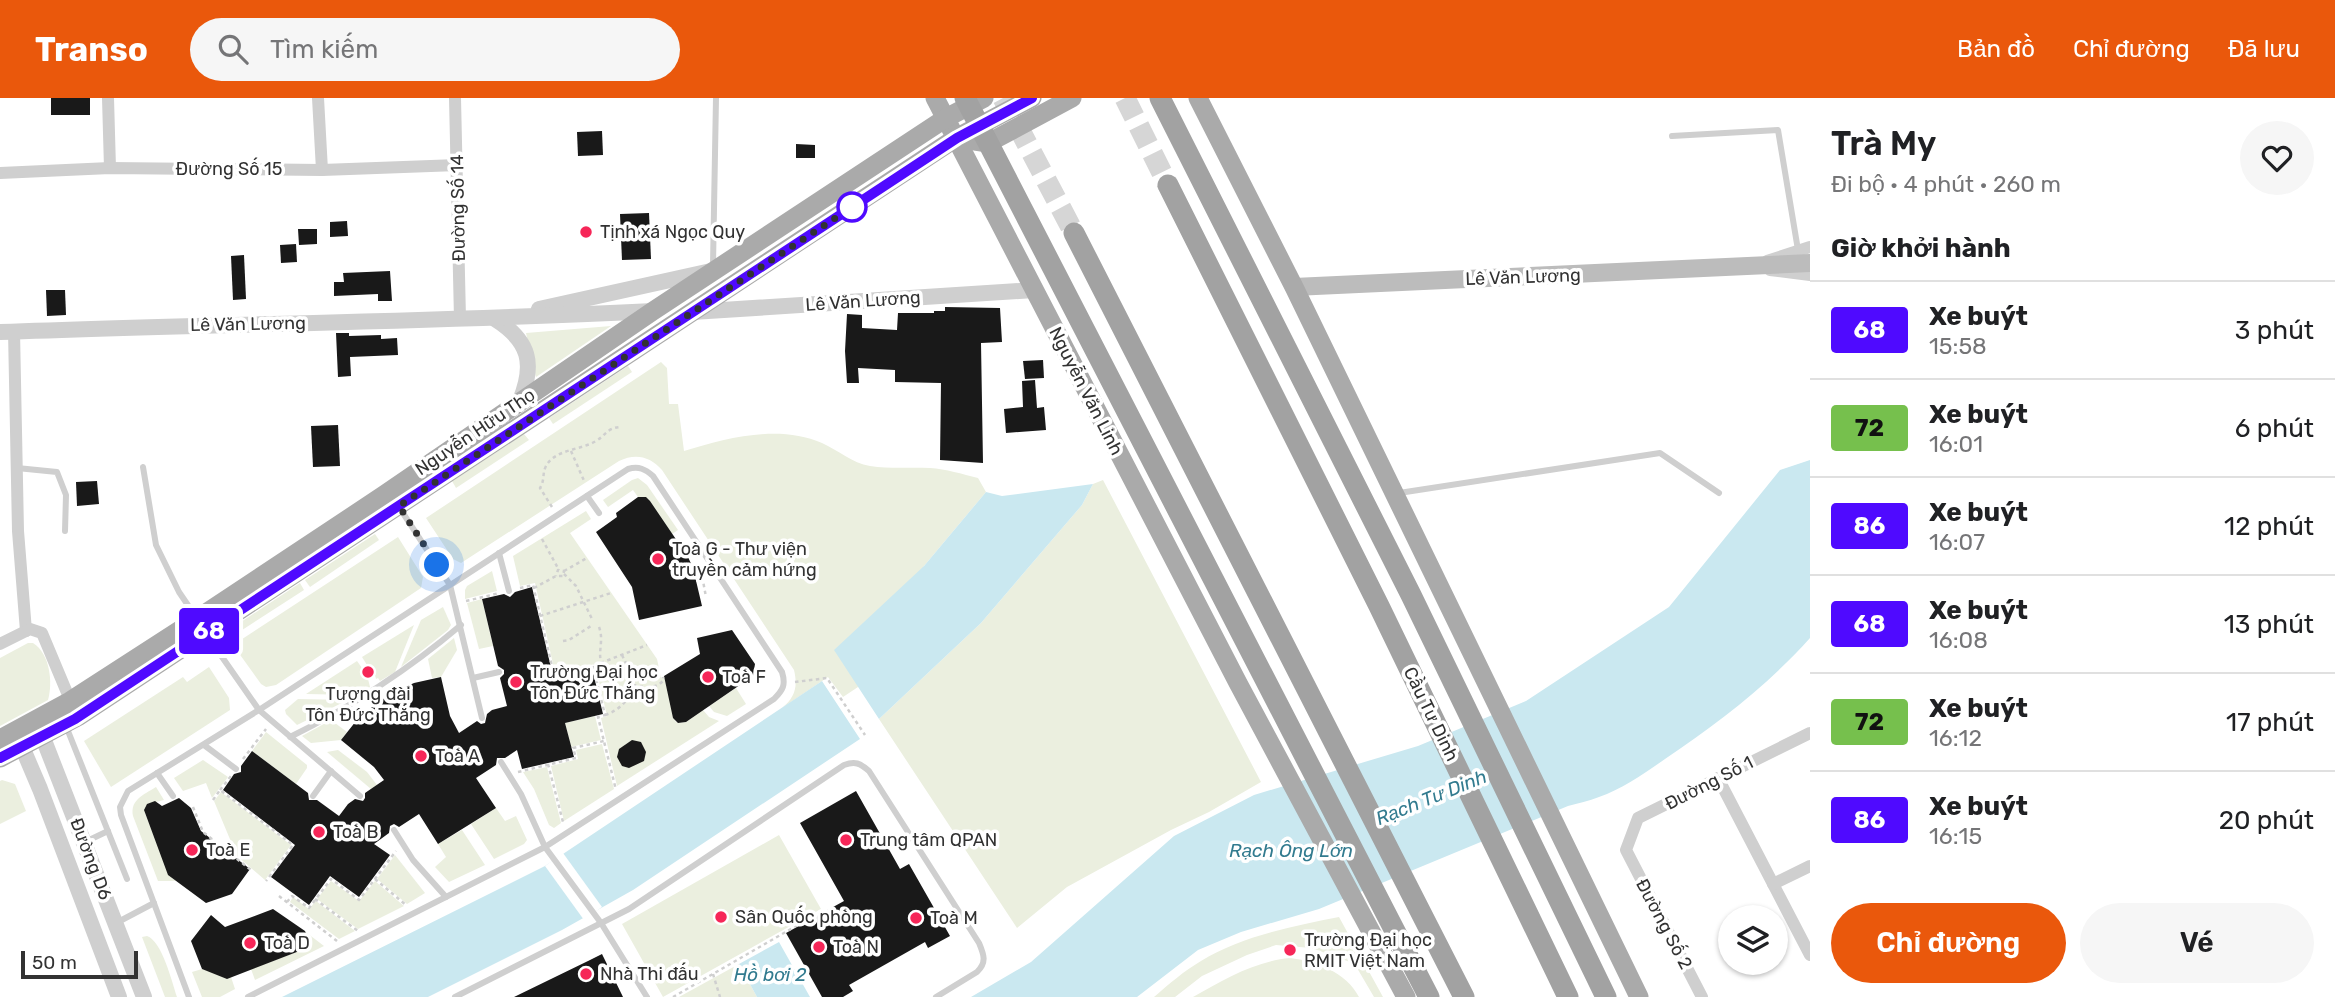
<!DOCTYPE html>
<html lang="vi">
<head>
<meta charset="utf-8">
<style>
  :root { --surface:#fff; --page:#f6f6f6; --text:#202124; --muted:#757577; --line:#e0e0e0; --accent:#ea580c }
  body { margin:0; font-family:Rubik,sans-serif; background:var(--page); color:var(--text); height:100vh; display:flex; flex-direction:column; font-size:26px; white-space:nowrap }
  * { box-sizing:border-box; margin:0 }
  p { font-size:23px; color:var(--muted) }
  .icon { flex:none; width:38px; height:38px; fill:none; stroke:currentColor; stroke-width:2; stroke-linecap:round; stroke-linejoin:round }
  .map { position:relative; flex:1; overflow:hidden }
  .panel { display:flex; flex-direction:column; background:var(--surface); width:525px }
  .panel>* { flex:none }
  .badge { padding:0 14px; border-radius:5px; font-size:24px; line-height:46px }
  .fabs { position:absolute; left:1718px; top:807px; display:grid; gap:14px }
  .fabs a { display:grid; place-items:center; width:70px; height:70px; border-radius:50%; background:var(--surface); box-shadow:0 2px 5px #0004; font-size:35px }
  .scale { position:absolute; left:21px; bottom:18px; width:117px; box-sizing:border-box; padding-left:7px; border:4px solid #323232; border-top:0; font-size:19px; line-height:24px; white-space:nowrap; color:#323232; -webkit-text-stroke:5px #fff; paint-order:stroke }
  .you { position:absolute; width:35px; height:35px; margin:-18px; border:5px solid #fff; border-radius:50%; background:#1a73e8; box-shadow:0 0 0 10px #1a73e833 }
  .map>.badge { position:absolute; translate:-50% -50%; box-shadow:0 0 0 4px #fff }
  h2 { padding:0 21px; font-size:26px; line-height:63px }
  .round { display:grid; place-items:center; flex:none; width:74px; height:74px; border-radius:37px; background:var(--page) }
  .summary { display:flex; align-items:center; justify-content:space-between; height:119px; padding:0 21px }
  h1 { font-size:33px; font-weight:600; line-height:52px }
  .button { display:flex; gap:14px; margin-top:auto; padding:14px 21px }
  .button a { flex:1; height:80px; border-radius:42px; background:var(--accent); color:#fff; font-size:28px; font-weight:600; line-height:80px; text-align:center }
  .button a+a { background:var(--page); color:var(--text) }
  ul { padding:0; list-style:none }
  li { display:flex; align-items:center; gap:21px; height:98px; padding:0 21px; border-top:2px solid var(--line) }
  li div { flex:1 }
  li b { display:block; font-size:26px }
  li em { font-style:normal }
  li .badge { min-width:77px; font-weight:700; text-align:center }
  header { display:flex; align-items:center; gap:42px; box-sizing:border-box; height:98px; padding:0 35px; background:var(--accent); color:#fff }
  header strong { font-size:33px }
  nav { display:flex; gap:38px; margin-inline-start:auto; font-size:24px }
  .search { width:490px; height:63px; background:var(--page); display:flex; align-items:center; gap:18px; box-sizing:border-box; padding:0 24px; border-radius:38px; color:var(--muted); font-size:26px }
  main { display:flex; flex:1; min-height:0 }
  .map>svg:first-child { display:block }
  .green { fill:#ebefdf }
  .water { fill:#cae8f0 }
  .pier { fill:#fff }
  .building { fill:#191919 }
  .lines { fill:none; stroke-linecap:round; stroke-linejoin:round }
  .trunk-tunnel { stroke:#d6d6d6; stroke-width:21; stroke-dasharray:21 10; stroke-linecap:butt }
  .path { stroke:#cfcfcf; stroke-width:2.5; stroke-dasharray:3.5 3.5; stroke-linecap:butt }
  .service { stroke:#cfcfcf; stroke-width:6 }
  .minor { stroke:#cfcfcf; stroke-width:12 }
  .tertiary { stroke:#cfcfcf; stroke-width:16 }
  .secondary { stroke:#bcbcbc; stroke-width:18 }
  .primary { stroke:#aaa; stroke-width:19 }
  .trunk { stroke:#a2a2a2; stroke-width:21 }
  .line-casing { stroke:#fff; stroke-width:16 }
  .line { stroke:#4f0aff; stroke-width:10 }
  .walk { stroke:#323232; stroke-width:7; stroke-dasharray:0 12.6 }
  .stop-dot { fill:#fff; stroke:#4f0aff; stroke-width:3.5 }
  .poi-dot { fill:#f62658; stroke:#fff; stroke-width:2.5 }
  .labels { text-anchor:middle; stroke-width:7; stroke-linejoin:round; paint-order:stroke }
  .street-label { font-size:18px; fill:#323232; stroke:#fff }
  .poi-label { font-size:18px; fill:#323232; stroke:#fff; text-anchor:start }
  .water-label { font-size:19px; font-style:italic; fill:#327b8f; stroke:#fff }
</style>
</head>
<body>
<header>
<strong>Transo</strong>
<div class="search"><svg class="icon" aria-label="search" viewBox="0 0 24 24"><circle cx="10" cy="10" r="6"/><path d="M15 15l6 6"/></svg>Tìm kiếm</div>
<nav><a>Bản đồ</a><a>Chỉ đường</a><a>Đã lưu</a></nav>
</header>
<main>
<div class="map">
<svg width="1810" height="899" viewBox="0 0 1810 899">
  <rect width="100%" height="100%" fill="#fff"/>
  <g class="green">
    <path d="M611,228L536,279L526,235Z"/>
    <path d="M661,264L667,270L669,306H678L684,353C726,340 779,326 822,345C838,352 852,365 870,368C890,371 910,369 930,370C946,371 962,376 978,380L986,394L924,468L858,589L843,599L828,579L782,610C795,599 798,589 794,572L662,372C650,358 635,355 619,363L461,465L453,461L426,420Z"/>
    <path d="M628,268L632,274L553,326L549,320Z"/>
    <path d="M524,336L529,342L456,390L452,383Z"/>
    <path d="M638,380L647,387L678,432L672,436L648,401L638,399L633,392L608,409L603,402L632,382Z"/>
    <path d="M1103,382L1261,684L1209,714L1171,732L1067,789L1017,830L879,621L981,525L1082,407L1093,386Z"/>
    <path d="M586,413L591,421L570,435L657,561L661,580L664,578L675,623L678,625L686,624L703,612L709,619L719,623L617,688L601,620L607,618L595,566L555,575L535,485L520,488L513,458Z"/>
    <path d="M375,436L379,442L310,489L305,482Z"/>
    <path d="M398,439L423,479L421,490L276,587L266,589L261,586L233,547Z"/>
    <path d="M492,473L497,493L465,501V492L467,488Z"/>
    <path d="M300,485L304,492L236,536L232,530Z"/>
    <path d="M482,501L493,548L479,551L467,505Z"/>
    <path d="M443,509L451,527L448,532L401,569L421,522Z"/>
    <path d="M414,527L395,574L380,583L378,580L376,581L373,570L367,567L362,559Z"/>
    <path d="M454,540L457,552L441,579L432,580L428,561Z"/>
    <path d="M28,545H33C50,556 53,584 48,602L0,628V560Z"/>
    <path d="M357,563L362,570L361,576L368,581L370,589L356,597L306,596Z"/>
    <path d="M209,569L229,600L230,612L111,689L84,643L183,579L187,584Z"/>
    <path d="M736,590L746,606L727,618L714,614L709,608Z"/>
    <path d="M298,601L348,602L297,627L286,616L285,612Z"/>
    <path d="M595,618L601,642L571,649L565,625Z"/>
    <path d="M331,622L347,634L341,642L311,645L302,638Z"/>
    <path d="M266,634L307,667V670L296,686L252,653Z"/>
    <path d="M602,646L614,691L564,723L551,668L578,661L576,652Z"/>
    <path d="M338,652L367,674L377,687L371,691L327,654Z"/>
    <path d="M203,662L228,679L212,700L206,685L183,693L174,680Z"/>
    <path d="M547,669L561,725L554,730L549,727L534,691L523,674Z"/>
    <path d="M2,682L15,686L26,713L0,726V683Z"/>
    <path d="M156,689L164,702L148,706L145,715L169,777L176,783H158L133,718C130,702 143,697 156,689Z"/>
    <path d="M221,694L291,747L265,782L237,758L214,703Z"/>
    <path d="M496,710L505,723L516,718L527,742L524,746L494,761L471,726Z"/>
    <path d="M462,732L485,767L449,784L435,769L446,759L438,746Z"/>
    <path d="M779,737L821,811L663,899L622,826Z"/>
    <path d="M395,757L425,795L407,806L377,781Z"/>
    <path d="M331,783L359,803L375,783L404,808L358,831L317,801Z"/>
    <path d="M293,799L309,811L316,803L355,833L339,841L290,804Z"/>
    <path d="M1339,819L1383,899H1374L1357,870L1350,864L1311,850L1276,847L1247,857L1202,878L1175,899H1154C1169,886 1184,873 1201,863C1241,838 1294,828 1339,819Z"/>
    <path d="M303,832L324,848L255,882L251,871L302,852L309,843Z"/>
    <path d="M147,838C162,843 172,884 177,899H165L142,839Z"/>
    <path d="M1290,860C1316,863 1346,874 1359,899H1193C1223,882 1255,863 1290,860Z"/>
    <path d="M739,866L757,899H679Z"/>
    <path d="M202,871L231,879L235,891L220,899H202L192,874Z"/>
  </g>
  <g class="water">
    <path d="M1810,362V540C1768,587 1717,626 1665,661C1645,675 1622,691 1599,699C1589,703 1578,705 1568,708L1319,811L1241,834L1198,852L1137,899H971L1031,864L1174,738L1254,697L1418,648L1526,603L1669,509L1780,372Z"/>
    <path d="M1093,386L1082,407L981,525L879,621L834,552L924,468L986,394L1002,398Z"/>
    <path d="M822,583L860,641L633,792L562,832L428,899H282L545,768Z"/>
    <path d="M779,844L810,899H757L739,866Z"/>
  </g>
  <path class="pier" d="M563,755L602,809L584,822L545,768Z"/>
  <g class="building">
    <rect x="51" y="0" width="39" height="17"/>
    <path d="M602,33L603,57L578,58L577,34Z"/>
    <path d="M796,46L815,47V60H796Z"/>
    <path d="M649,115L651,161L622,162L620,116Z"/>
    <path d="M347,123L348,138L330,139V124Z"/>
    <path d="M298,131H317V146L299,147Z"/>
    <path d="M296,146L297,164L281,165L280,147Z"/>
    <path d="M244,157L246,201L233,202L231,158Z"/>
    <path d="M390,173L392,203H378V196L334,198V184H344L343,175Z"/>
    <path d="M46,192H65L66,217L47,218Z"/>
    <path d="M945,209L1000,210L1002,244L981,245L983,365L940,362L941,285L895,284V272L858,270L859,285H847L845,253L847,216L862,217V230L897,232L898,215H934V213H945Z"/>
    <path d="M336,235H349V238L381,237V241L397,240L398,257L350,259L351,278L338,279Z"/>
    <path d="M1043,262L1044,280L1025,281L1023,263Z"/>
    <path d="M1035,282L1037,310L1044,309L1046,332L1006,335L1004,311L1023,309L1022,283Z"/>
    <path d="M338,327L340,368L313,369L311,328Z"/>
    <path d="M97,383L99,406L77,408L76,384Z"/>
    <path d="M638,399H646L650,403L688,459L693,470L702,508L639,522L632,489L596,434L617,419L616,415Z"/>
    <path d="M532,489L553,578L592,570L603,616L565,625L574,659L522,671L517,652L505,660H497L496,667L476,680L496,710L438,746L419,716L399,729L394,726L390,728L389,735L374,746L390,757L359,799L330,778L309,807L271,779L295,747L223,692L234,676L241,674V668L252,653L308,695L309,702H317L339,718L348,706L355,701L363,703L365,700V695L384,682L374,669L341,642L360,618L390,596L414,585L441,579L450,618L459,635L477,623L481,626L485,625L487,616L492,612L507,608L500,580L504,576V572L498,568L482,501L504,496L510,499L515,494Z"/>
    <path d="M732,532L755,566L753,578L686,624L678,625L673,620L664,578L700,556L697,540Z"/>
    <path d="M632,642L641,644L646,654L644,663L629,670L622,668L617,659L619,651Z"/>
    <path d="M856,693L900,771L909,766L950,838L928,850L925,844L849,887L853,893L843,899H822L786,835L844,803L800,725Z"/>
    <path d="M179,700L191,710L201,733L250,771L232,796L206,805L168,777L144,712L147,706L155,703L162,708Z"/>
    <path d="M273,811L305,833L309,843L302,852L227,881L202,871L191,843L211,817L225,829Z"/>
    <path d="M602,856L623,899H514L588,863Z"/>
  </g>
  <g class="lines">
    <g class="trunk-tunnel">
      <path d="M1003,0L1074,135"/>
      <path d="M1125,0L1168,87"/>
    </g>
    <g class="path">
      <path d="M571,353L585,385"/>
      <path d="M552,409L540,390C545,382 542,376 546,368C555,351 582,352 596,343C606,337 607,330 620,329"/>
      <path d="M542,441L559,472"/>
      <path d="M701,472L706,499"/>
      <path d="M564,473L587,460"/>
      <path d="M564,476L576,488L592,521"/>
      <path d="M520,490L533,487L554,577L593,568L647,547"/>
      <path d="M534,490L556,478H563L564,473L558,472L556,478"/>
      <path d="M466,503L500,495"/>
      <path d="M540,518L611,495"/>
      <path d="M599,529C604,542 598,552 601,564"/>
      <path d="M563,543L569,542L591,528"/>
      <path d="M622,557L631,576"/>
      <path d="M593,568L605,617L598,619L616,692"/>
      <path d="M795,584L827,580L865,637"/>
      <path d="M605,617C620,612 629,602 634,587C645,590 655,591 663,583V579"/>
      <path d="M243,661L266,631"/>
      <path d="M548,666L563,724"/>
      <path d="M518,674L576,660L573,650L604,643"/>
      <path d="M220,692L231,678"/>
      <path d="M213,702L220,692L293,747L266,783"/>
      <path d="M193,709L203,734L251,772"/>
      <path d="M375,781L407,808"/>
      <path d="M279,798L337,843"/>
      <path d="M315,801L358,833"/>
      <path d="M287,804L292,798L309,810L331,781L359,802L396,753"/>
      <path d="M713,876L720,899"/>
      <path d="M673,899L822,813"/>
    </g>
    <g class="service">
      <path d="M1672,38L1778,32L1798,152"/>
      <path d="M713,167L716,0"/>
      <path d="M143,369L156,447L179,494L196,519"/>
      <path d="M17,370L57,374L66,397L65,433"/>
      <path d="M1399,395L1660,355L1719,395"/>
      <path d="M587,398L599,415"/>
      <path d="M399,409L450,487L482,620"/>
      <path d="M499,455L509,493"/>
      <path d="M206,536L259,612L360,698"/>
      <path d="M473,580L499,574"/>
      <path d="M66,628L127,781"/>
      <path d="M290,639C353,608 408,572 461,527"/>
      <path d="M204,647L236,671"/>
      <path d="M501,664L521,696L545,749L601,825L647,899"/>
      <path d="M157,675L173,698"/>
      <path d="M313,698L331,673"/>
      <path d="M394,732L413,762L446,799"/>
      <path d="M85,744L108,733"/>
      <path d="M118,824L154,805"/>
      <path d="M189,899L121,717L120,709L128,693L259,612L628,371C639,368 645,371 653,378L782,574C786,587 783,592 774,601L545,749L248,899"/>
      <path d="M455,899L629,811L844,667C855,663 860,665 869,673L979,845C984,857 987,864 977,874L936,899"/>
    </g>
    <g class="minor">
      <path d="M108,0L110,70"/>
      <path d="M318,0L322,72"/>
      <path d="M455,0L460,221"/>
      <path d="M0,75L110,70L322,72L458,67"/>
      <path d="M1767,163L1810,149"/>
      <path d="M1770,172L1810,177"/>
      <path d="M14,233L18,433L26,533"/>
      <path d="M0,546L30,531L42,535L73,609"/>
      <path d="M1718,680L1810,857"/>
      <path d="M1773,786L1810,768"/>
      <path d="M1702,899L1626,752L1638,720L1810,635"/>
    </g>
    <g class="tertiary">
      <path d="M539,211L711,173"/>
      <path d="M692,214L1034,192"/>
      <path d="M495,221C530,243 535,266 520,303"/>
      <path d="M0,234C218,226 436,224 653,213"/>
      <path d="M38,627L144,899"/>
      <path d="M17,637L40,691L119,899"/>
    </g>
    <path class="secondary" d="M1294,189L1810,165"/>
    <g class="primary">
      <path d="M935,0L1238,585L1406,899"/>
      <path d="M1198,0L1294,189L1639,899"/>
      <path d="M975,43L988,45L1072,0"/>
      <path d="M0,641L70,603L197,521L384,397L653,213L946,20L984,0"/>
      <path d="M0,660L79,618L956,40L1032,0"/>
    </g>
    <g class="trunk">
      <path d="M965,0L1429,899"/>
      <path d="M1160,0L1411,497L1606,899"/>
      <path d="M1168,87L1379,508L1568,899"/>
      <path d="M1074,135L1464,899"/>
    </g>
  </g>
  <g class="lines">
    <defs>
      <path id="line" d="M0,660L75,621L957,40L1032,0"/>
    </defs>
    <use href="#line" class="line-casing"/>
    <use href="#line" class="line"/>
    <path class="walk" d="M437,467L399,408L852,109"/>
  </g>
  <circle class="stop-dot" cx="852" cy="109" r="14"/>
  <g class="poi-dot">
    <circle cx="586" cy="134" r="7"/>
    <circle cx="658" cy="461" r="7"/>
    <circle cx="368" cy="574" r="7"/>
    <circle cx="708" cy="579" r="7"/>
    <circle cx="516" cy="584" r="7"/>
    <circle cx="421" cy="658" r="7"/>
    <circle cx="319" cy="734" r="7"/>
    <circle cx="846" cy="742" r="7"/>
    <circle cx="192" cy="752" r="7"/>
    <circle cx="721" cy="819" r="7"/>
    <circle cx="916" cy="820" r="7"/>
    <circle cx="250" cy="845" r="7"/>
    <circle cx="819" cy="849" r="7"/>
    <circle cx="1290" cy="852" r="7"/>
    <circle cx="586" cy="876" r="7"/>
  </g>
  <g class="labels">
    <g class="street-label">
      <text x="229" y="77">Đường Số 15</text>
      <text transform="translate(458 110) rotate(-91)" y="6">Đường Số 14</text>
      <text transform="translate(1523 179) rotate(-2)" y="6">Lê Văn Lương</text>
      <text transform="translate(863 203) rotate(-4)" y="6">Lê Văn Lương</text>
      <text transform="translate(248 226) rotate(-1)" y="6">Lê Văn Lương</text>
      <text transform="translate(1086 293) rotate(63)" y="6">Nguyễn Văn Linh</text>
      <text transform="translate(475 334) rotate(-34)" y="6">Nguyễn Hữu Thọ</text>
      <text transform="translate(1431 616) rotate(64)" y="6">Cầu Tư Dinh</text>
      <text transform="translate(1709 685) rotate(-27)" y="6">Đường Số 1</text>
      <text transform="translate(91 761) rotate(69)" y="6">Đường D6</text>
      <text transform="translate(1664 826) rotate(62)" y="6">Đường Số 2</text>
    </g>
    <g class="poi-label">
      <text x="600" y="140">Tịnh xá Ngọc Quy</text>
      <text x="672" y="457">Toà G - Thư viện<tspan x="672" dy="21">truyền cảm hứng</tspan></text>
      <text x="530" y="580">Trường Đại học<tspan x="530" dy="21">Tôn Đức Thắng</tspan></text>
      <text x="722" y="585">Toà F</text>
      <text x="368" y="602" text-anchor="middle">Tượng đài<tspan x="368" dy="21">Tôn Đức Thắng</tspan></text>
      <text x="435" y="664">Toà A</text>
      <text x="333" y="740">Toà B</text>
      <text x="860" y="748">Trung tâm QPAN</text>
      <text x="206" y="758">Toà E</text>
      <text x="735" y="825">Sân Quốc phòng</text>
      <text x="930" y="826">Toà M</text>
      <text x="1304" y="848">Trường Đại học<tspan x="1304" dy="21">RMIT Việt Nam</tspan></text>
      <text x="264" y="851">Toà D</text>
      <text x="833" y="855">Toà N</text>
      <text x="600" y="882">Nhà Thi đấu</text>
    </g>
    <g class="water-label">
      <text transform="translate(1431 699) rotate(-22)" y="7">Rạch Tư Dinh</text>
      <text x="1291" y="759">Rạch Ông Lớn</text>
      <text x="770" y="883">Hồ bơi 2</text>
    </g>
  </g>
</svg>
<div class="fabs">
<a><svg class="icon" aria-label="layers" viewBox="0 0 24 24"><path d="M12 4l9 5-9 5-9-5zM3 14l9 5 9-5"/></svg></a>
</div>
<div class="scale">50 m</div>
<div class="you" style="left:437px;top:467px"></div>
<b class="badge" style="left:209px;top:533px;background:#4f0aff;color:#fff">68</b>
</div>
<section class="panel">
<div class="summary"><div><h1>Trà My</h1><p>Đi bộ · 4 phút · 260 m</p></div><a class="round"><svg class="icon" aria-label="heart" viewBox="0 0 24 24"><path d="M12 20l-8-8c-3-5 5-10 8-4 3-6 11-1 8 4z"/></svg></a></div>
<h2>Giờ khởi hành</h2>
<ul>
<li><span class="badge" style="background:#4f0aff;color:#fff">68</span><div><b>Xe buýt</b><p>15:58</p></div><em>3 phút</em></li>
<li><span class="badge" style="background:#76c04d;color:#111">72</span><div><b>Xe buýt</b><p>16:01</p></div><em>6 phút</em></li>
<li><span class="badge" style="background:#4f0aff;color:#fff">86</span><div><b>Xe buýt</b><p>16:07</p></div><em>12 phút</em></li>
<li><span class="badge" style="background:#4f0aff;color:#fff">68</span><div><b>Xe buýt</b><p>16:08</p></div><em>13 phút</em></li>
<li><span class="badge" style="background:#76c04d;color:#111">72</span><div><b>Xe buýt</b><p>16:12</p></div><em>17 phút</em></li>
<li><span class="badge" style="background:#4f0aff;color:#fff">86</span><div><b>Xe buýt</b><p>16:15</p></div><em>20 phút</em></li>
</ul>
<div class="button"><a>Chỉ đường</a><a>Vé</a></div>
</section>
</main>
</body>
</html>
